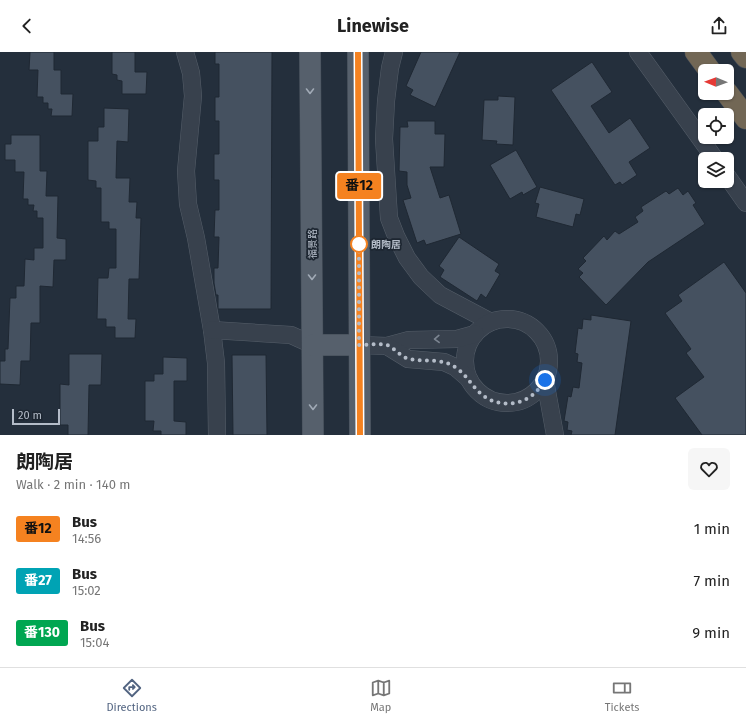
<!DOCTYPE html>
<html lang="en">
<head>
<meta charset="utf-8">
<style>
  :root { --surface:#fff; --page:#f6f6f6; --text:#222; --muted:#767676; --line:#e0e0e0; --accent:#526481 }
  body { margin:0; font-family:"Fira Sans","Noto Sans SC",sans-serif; background:var(--page); color:var(--text); height:100vh; display:flex; flex-direction:column; font-size:15px; white-space:nowrap }
  * { box-sizing:border-box; margin:0 }
  p { font-size:13px; color:var(--muted) }
  .icon { flex:none; width:22px; height:22px; fill:none; stroke:currentColor; stroke-width:2; stroke-linecap:round; stroke-linejoin:round }
  .map { position:relative; height:383px; overflow:hidden }
  .details { display:flex; flex-direction:column; background:var(--surface); flex:1 }
  .details>* { flex:none }
  .badge { padding:0 8px; border-radius:3px; font-size:14px; line-height:26px }
  .needle { width:26px; rotate:271deg }
  .tools { position:absolute; left:698px; top:12px; display:grid; gap:8px }
  .tools a { display:grid; place-items:center; width:36px; height:36px; border-radius:6px; background:var(--surface); box-shadow:0 1px 3px #0004; font-size:20px }
  .scale { position:absolute; left:12px; bottom:10px; width:48px; box-sizing:border-box; padding-left:4px; border:2px solid #b4bcc8; border-top:0; font-size:11px; line-height:14px; white-space:nowrap; color:#b4bcc8; -webkit-text-stroke:3px #1d2631; paint-order:stroke }
  .you { position:absolute; width:20px; height:20px; margin:-10px; border:3px solid #fff; border-radius:50%; background:#1a73e8; box-shadow:0 0 0 6px #1a73e833 }
  .map>.badge { position:absolute; translate:-50% -50%; box-shadow:0 0 0 2px #fff }
  .round { display:grid; place-items:center; flex:none; width:42px; height:42px; border-radius:6px; background:var(--page) }
  .overview { display:flex; align-items:center; justify-content:space-between; height:68px; padding:0 16px }
  h1 { font-size:19px; font-weight:700; line-height:30px }
  ul { padding:0; list-style:none }
  li { display:flex; align-items:center; gap:12px; height:52px; padding:0 16px }
  li div { flex:1 }
  li b { display:block; font-size:15px }
  li em { font-style:normal }
  li .badge { min-width:44px; font-weight:700; text-align:center }
  header { display:flex; justify-content:space-between; align-items:center; height:52px; padding:0 16px; background:var(--surface); font-size:18px; font-weight:700 }
  .dock { display:flex; justify-content:space-around; align-items:center; height:56px; border-top:1px solid var(--line); background:var(--surface); font-size:11px; color:var(--muted) }
  .dock a { display:grid; justify-items:center; gap:2px }
  .dock .active { color:var(--accent) }
  .map>svg:first-child { display:block }
  .building { fill:#455160; stroke:#1f2833 }
  .lines { fill:none; stroke-linecap:round; stroke-linejoin:round }
  .minor-casing { stroke:#565f6a; stroke-width:18 }
  .major-casing { stroke:#414a55; stroke-width:22 }
  .highway-casing { stroke:#434c57; stroke-width:23 }
  .minor { stroke:#38414d; stroke-width:17 }
  .major { stroke:#56606c; stroke-width:21 }
  .highway { stroke:#726755; stroke-width:22 }
  .oneway { stroke:#a1aab6 }
  .oneway2 { stroke:#7c8591 }
  .line-casing { stroke:#fff; stroke-width:9 }
  .line { stroke:#f58220; stroke-width:6 }
  .walk { stroke:#b4bcc8; stroke-width:4; stroke-dasharray:0 7.2 }
  .stop-dot { fill:#fff; stroke:#f58220; stroke-width:2 }
  .labels { text-anchor:middle; stroke-width:3.5; stroke-linejoin:round; paint-order:stroke }
  .street-label { font-size:10px; fill:#b4bcc8; stroke:#1d2631 }
  .stop-label { font-size:10px; font-weight:bold; fill:#b4bcc8; stroke:#1d2631; text-anchor:start }
</style>
</head>
<body>
<header><svg class="icon" aria-label="back" viewBox="0 0 24 24"><path d="M15 5l-7 7 7 7"/></svg>Linewise<svg class="icon" aria-label="share" viewBox="0 0 24 24"><path d="M12 15V3M7 8l5-5 5 5M5 13v7h14v-7"/></svg></header>
<div class="map">
<svg width="746" height="383" viewBox="0 0 746 383">
  <rect width="100%" height="100%" fill="#242f3c"/>
  <g class="building">
    <path d="M30,0H54V18H61V42H73L72,64H51L52,57H48V51H43V45H37L38,18H29Z"/>
    <path d="M112,0H135V20H147L146,42H122V29L117,28V23L112,22Z"/>
    <path d="M215,0H272L271,257H218V243H216L214,231V216H218L219,185H214L215,158H219V128H214V102H219V69H215V45H219V12H215Z"/>
    <path d="M421,0H460L435,55L410,43L413,38L406,34Z"/>
    <path d="M592,10L612,40L591,54L609,81L630,66L650,96L629,110L637,123L622,133L620,130L615,133L551,38Z"/>
    <path d="M498,44L515,45L513,93L496,92L497,89L482,88L484,48H498Z"/>
    <path d="M104,56L129,57L128,90L117,89L116,126H130L129,150H137L136,166H141L139,227H129L128,267H136L135,286H115V275H106V267H97L98,226H108L109,216H116V177H109V170H101V136H96V129L88,128V89H98V75H104Z"/>
    <path d="M407,69H435V82H445L444,115H430L440,146L449,143L461,182L426,193L424,188L417,191L403,148L411,146L407,133V120L399,119L400,75H408Z"/>
    <path d="M11,83H40V119H47L46,144H58L57,186L66,187V208H54L53,235L40,234V271H31L30,309H21L20,333L0,332V309H5V297H8L10,246H16V234H24L25,207L34,208V196H43V166H37V159H33L34,153H28V147H23L24,120H15V108H5V92H11Z"/>
    <path d="M516,98L537,135L523,143L522,140L510,147L490,113Z"/>
    <path d="M540,135L584,147L580,163L576,162L573,175L536,165L539,152L535,151Z"/>
    <path d="M678,136L683,143L688,139L696,151L693,153L705,172L648,210L606,253L579,225L583,221L578,217L586,209L583,206L604,184L607,188L615,179L619,182L638,170L635,165L643,159L641,155L666,139L669,142Z"/>
    <path d="M459,185L499,212L495,219L500,222L486,246L481,242L477,249L440,225L444,218L439,214Z"/>
    <path d="M724,210L746,241V383H702L675,346L704,325L686,301L691,297L665,261L682,249L678,243Z"/>
    <path d="M591,263L631,269L615,383H571L572,379L567,378L568,370L564,369L568,344L571,345L573,335L579,336L582,311L577,310L578,302L575,301L578,276L582,277L583,267L591,268Z"/>
    <path d="M69,302H102L101,333H89L88,383H68V373H60V332L69,333Z"/>
    <path d="M232,303H266L267,383H233Z"/>
    <path d="M163,305L187,306V329H174V369L186,370V383H161V379H153L154,369H145V329H154V322H163Z"/>
  </g>
  <g class="lines">
    <defs>
      <g id="minor">
        <path d="M185,0L191,21L193,44L186,119L188,152L196,186L212,278L216,311L217,383"/>
        <path d="M394,0L390,16L386,49L384,87L389,166L396,184L407,206L421,225L440,243L491,270"/>
        <path d="M638,0L715,107"/>
        <path d="M727,124L746,151"/>
        <circle cx="507" cy="309" r="42"/>
        <path d="M212,278L291,283L313,293"/>
        <path d="M359,293L387,294L409,288L457,287L475,282"/>
        <path d="M387,294L408,307L444,310L455,315L469,327"/>
        <path d="M545,328L555,383"/>
      </g>
      <g id="major">
        <path d="M310,0L313,383"/>
        <path d="M358,0L360,383"/>
        <path d="M313,293H359"/>
      </g>
      <g id="highway">
        <path d="M696,0L710,19"/>
        <path d="M742,0L746,5"/>
        <path d="M727,41L746,66"/>
      </g>
    </defs>
    <use href="#minor" class="minor-casing"/>
    <use href="#major" class="major-casing"/>
    <use href="#highway" class="highway-casing"/>
    <use href="#minor" class="minor"/>
    <use href="#major" class="major"/>
    <use href="#highway" class="highway"/>
  </g>
  <defs><path id="oneway-chevron" d="M-2-3.5L2.5 0L-2 3.5" fill="none" stroke-width="1.6" stroke-linecap="round" stroke-linejoin="round"/></defs>
  <g class="oneway">
    <use href="#oneway-chevron" transform="translate(310 39) rotate(90)"/>
    <use href="#oneway-chevron" transform="translate(312 225) rotate(90)"/>
    <use href="#oneway-chevron" transform="translate(313 355) rotate(90)"/>
  </g>
  <use class="oneway2" href="#oneway-chevron" transform="translate(437 287) rotate(178)"/>
  <g class="lines">
    <defs>
      <path id="line" d="M358,0L360,383"/>
    </defs>
    <use href="#line" class="line-casing"/>
    <use href="#line" class="line"/>
    <path class="walk" d="M359,192V185V293C367,293 379,291 387,293C395,296 401,306 410,307C425,310 442,306 455,315C466,322 471,333 480,341C494,354 516,355 531,344C537,340 541,334 545,328"/>
  </g>
  <circle class="stop-dot" cx="359" cy="192" r="8"/>
  <g class="labels">
    <g class="street-label">
      <text transform="translate(312 192) rotate(-90)" y="4">福景路</text>
    </g>
    <g class="stop-label">
      <text x="371" y="196">朗陶居</text>
    </g>
  </g>
</svg>
<div class="tools">
<a><svg class="needle" viewBox="-14 -14 28 28"><path d="M0-13l5 13h-10z" fill="#e53935"/><path d="M0 13l5-13h-10z" fill="#767676"/></svg></a>
<a><svg class="icon" aria-label="locate" viewBox="0 0 24 24"><circle cx="12" cy="12" r="6"/><path d="M12 2v4M12 18v4M2 12h4M18 12h4"/></svg></a>
<a><svg class="icon" aria-label="layers" viewBox="0 0 24 24"><path d="M12 4l9 5-9 5-9-5zM3 14l9 5 9-5"/></svg></a>
</div>
<div class="scale">20 m</div>
<div class="you" style="left:545px;top:328px"></div>
<b class="badge" style="left:359px;top:134px;background:#f58220;color:#111">番12</b>
</div>
<section class="details">
<div class="overview"><div><h1>朗陶居</h1><p>Walk · 2 min · 140 m</p></div><a class="round"><svg class="icon" aria-label="heart" viewBox="0 0 24 24"><path d="M12 20l-8-8c-3-5 5-10 8-4 3-6 11-1 8 4z"/></svg></a></div>
<ul>
<li><span class="badge" style="background:#f58220;color:#111">番12</span><div><b>Bus</b><p>14:56</p></div><em>1 min</em></li>
<li><span class="badge" style="background:#00a3b4;color:#fff">番27</span><div><b>Bus</b><p>15:02</p></div><em>7 min</em></li>
<li><span class="badge" style="background:#00a651;color:#fff">番130</span><div><b>Bus</b><p>15:04</p></div><em>9 min</em></li>
</ul>
</section>
<nav class="dock">
<a class="active"><svg class="icon" aria-label="directions" viewBox="0 0 24 24"><path d="M12 3l9 9-9 9-9-9zM9 14v-3h6M13 9l2 2-2 2"/></svg>Directions</a>
<a><svg class="icon" aria-label="map" viewBox="0 0 24 24"><path d="M3 6l6-2 6 2 6-2v14l-6 2-6-2-6 2zM9 4v14M15 6v14"/></svg>Map</a>
<a><svg class="icon" aria-label="tickets" viewBox="0 0 24 24"><path d="M3 7h18v10H3zM15 7v10"/></svg>Tickets</a>
</nav>
</body>
</html>
